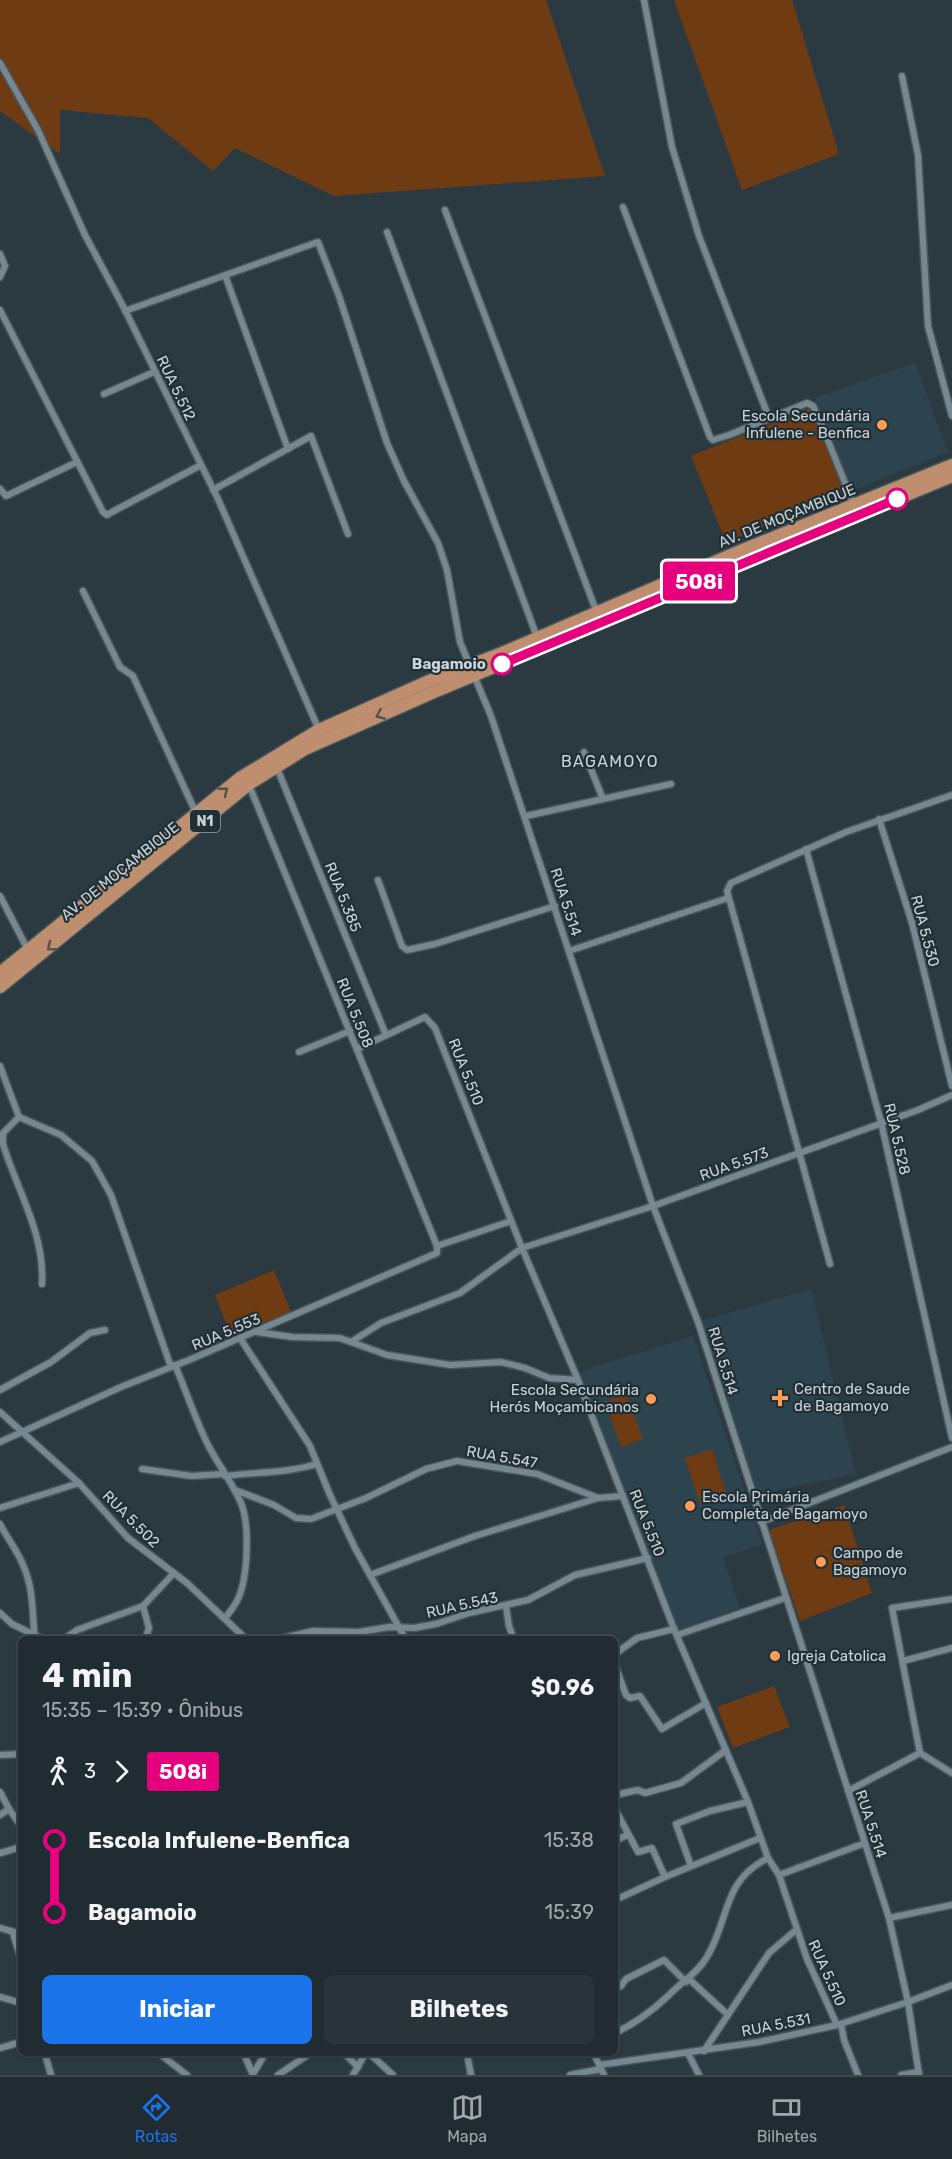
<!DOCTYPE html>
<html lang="pt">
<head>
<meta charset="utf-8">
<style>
  :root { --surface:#202c31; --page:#283439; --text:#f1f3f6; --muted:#a2a7ab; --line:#3d484d; --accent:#1a73e8 }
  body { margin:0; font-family:Rubik,sans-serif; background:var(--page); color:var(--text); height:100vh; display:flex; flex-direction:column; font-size:22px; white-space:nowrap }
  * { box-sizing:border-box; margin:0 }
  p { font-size:20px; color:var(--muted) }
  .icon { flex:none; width:33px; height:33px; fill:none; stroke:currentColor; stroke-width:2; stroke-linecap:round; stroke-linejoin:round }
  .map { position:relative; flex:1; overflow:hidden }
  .panel { position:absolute; left:18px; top:1636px; width:600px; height:420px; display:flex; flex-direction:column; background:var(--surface); border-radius:9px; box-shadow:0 2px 4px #0004,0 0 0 2px var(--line) }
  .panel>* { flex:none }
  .badge { padding:0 12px; border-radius:4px; font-size:21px; line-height:39px }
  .map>.badge { position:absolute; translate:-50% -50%; box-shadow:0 0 0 3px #fff }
  .legs { display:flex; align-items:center; gap:9px; height:66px; padding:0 24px; font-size:20px }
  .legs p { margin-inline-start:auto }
  .headline { display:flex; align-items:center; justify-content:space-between; height:102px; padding:0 24px }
  h1 { font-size:33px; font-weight:700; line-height:45px }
  .cta { display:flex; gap:12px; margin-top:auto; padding:12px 24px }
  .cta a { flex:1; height:69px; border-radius:9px; background:var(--accent); color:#fff; font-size:24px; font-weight:700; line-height:69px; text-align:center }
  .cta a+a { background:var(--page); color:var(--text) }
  ul { padding:0 24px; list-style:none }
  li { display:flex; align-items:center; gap:21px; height:72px; font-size:22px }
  li i { display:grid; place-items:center; width:9px; height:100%; margin:0 8px; background:currentColor }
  li i::after { content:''; width:15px; height:15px; margin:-8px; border:4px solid; border-radius:50%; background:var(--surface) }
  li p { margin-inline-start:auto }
  li:first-child i { background:linear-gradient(#0000 50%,currentColor 0) }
  li:last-child i { background:linear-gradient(currentColor 50%,#0000 0) }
  .tab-bar { display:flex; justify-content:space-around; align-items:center; height:84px; border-top:2px solid var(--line); background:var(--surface); font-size:16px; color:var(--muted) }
  .tab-bar a { display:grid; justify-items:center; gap:3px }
  .tab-bar .active { color:var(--accent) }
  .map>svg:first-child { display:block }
  .built { fill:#2d444e }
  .green { fill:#6e3b13 }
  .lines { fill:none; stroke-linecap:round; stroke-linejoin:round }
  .minor-casing { stroke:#49565c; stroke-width:9 }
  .trunk-casing { stroke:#49565c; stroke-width:15 }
  .minor { stroke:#76878f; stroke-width:6 }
  .trunk { stroke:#be8e6e; stroke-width:12 }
  .oneway { stroke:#58514a }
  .line-1-casing { stroke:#fff; stroke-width:14 }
  .line-1 { stroke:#e6007e; stroke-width:9 }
  .poi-dot { fill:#fe9c57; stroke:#213037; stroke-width:2 }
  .stop-1-dot { fill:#fff; stroke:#e6007e; stroke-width:3 }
  .labels { text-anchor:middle; stroke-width:4.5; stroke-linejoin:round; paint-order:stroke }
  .shield { fill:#213037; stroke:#97a2a7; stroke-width:1.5 }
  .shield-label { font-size:14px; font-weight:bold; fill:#cad3d7 }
  .street-label { font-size:15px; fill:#cad3d7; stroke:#213037 }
  .poi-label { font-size:15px; fill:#cad3d7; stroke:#213037; text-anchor:start }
  .stop-label { font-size:15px; font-weight:bold; fill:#cad3d7; stroke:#213037; text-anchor:end }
  .neighbourhood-label { font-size:16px; letter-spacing:1.5px; fill:#cad3d7; stroke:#213037 }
</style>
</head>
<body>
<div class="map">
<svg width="952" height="2075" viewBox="0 0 952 2075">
  <rect width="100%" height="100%" fill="#2b3a41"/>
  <g class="built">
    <path d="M915,363L948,452L851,491L815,398Z"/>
    <path d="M811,1289L856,1474L755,1495L698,1322Z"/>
    <path d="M693,1336L762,1544L723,1557L740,1608L678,1630L578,1372Z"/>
  </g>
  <g class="green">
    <path d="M0,0H546L605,176L334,196L235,148L213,171L148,118L60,110V154L0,111Z"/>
    <path d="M674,0H792L839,154L742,190Z"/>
    <path d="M810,408L845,494L726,542L691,456Z"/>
    <path d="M274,1270L292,1314L232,1338L215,1295Z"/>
    <path d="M626,1394L643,1439L621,1447L605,1402Z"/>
    <path d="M712,1449L727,1495L700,1504L685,1458Z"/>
    <path d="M844,1505L872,1593L800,1621L769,1530Z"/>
    <path d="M774,1686L790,1727L733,1748L717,1707Z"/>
  </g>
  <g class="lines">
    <defs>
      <g id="minor">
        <path d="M644,0L672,147L699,236L769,418"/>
        <path d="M0,63L38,130L85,235L124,308L218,499L319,730"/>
        <path d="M902,76L918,155L928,326L952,416"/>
        <path d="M623,207L710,437L713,440L729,435L807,403L813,406L818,416L854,505"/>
        <path d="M445,210L597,613"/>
        <path d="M387,232L537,637"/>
        <path d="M0,254L5,266L0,277"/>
        <path d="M225,275L288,449"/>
        <path d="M0,310L103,512L107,515L112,512L201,465"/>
        <path d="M125,311L318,242L339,296L387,443L404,481L438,543L447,570L460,642L491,716L653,1206L698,1322L889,1918L908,2002L919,2075"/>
        <path d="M104,394L154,372"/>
        <path d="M0,489L6,496L77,462"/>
        <path d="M213,490L311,436L348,534"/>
        <path d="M83,591L120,667L133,676L196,813"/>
        <path d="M584,752L603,799"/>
        <path d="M277,768L386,1035"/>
        <path d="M526,816L671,784"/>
        <path d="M879,819L912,923L952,1086"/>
        <path d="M806,849L881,1122L952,1438"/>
        <path d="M378,880L402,946L407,950L435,944L555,906"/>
        <path d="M0,896L28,950"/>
        <path d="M569,951L728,898"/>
        <path d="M357,1049L425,1017L435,1028L522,1248L578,1380L674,1629L748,1802L768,1858L779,1875L807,1959L837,2025"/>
        <path d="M299,1052L350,1031"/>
        <path d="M0,1066L19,1117L61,1135L92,1161L111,1195L171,1367"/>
        <path d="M19,1117L3,1133V1144C17,1190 45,1234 42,1284"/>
        <path d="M437,1246L511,1221"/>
        <path d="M830,1264L727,891L731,883L846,832L952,795"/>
        <path d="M257,1332L292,1337L340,1338L387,1355L450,1365L501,1362L525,1368L549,1378L578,1380"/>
        <path d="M240,1338L310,1446L330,1495L355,1548L406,1640"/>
        <path d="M351,1342L381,1323L460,1293L522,1248L653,1206L918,1110L952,1095"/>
        <path d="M175,1365C186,1391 195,1418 207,1443C217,1463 232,1482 241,1503C250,1525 248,1577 238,1599C235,1605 230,1612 225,1618"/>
        <path d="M0,1390L51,1362L90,1333L105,1330"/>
        <path d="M0,1412L79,1483L128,1538L187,1583L247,1640"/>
        <path d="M0,1442L121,1387L189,1360L437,1253V1246L249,785"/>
        <path d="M142,1469L192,1476L223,1474"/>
        <path d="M225,1476C256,1472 287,1473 317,1464"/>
        <path d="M235,1490L274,1505L296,1518L311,1519L366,1498L426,1469L457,1461L537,1474L598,1498"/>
        <path d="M0,1508L79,1483"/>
        <path d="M761,1522L952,1447"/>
        <path d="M0,1524C7,1538 17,1550 23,1565C34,1589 32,1614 35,1640"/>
        <path d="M370,1575L475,1536L598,1498L623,1496"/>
        <path d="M143,1606L149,1628L145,1640"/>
        <path d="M506,1606L509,1626L514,1640"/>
        <path d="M0,1613L12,1624L45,1640"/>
        <path d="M677,1635L785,1598"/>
        <path d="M63,1640L77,1630L143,1606L174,1573"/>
        <path d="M275,1640L313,1631L359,1632L389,1627L414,1628L436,1624L469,1613L528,1600L575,1575L648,1558"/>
        <path d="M615,1654L637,1638L674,1629"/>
        <path d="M903,1661L952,1648"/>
        <path d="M615,1665L626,1695L630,1698L640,1696L662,1729L706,1703"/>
        <path d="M920,1753L892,1608L952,1599"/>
        <path d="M920,1753L952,1773"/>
        <path d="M0,1755L21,1754"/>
        <path d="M848,1791L920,1753"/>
        <path d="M0,1792L9,1809L0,1815"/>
        <path d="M615,1795L638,1790L645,1793L681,1783L726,1750"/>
        <path d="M9,1809L21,1826"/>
        <path d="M615,1809L638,1852L652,1848L665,1877"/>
        <path d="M615,1841L627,1835"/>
        <path d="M0,1853L21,1847"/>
        <path d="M691,1866L676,1824L710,1811L748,1802"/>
        <path d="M779,1875L865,1843"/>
        <path d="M615,1900L665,1877L760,1838"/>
        <path d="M889,1918L952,1905"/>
        <path d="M0,1928L21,1934"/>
        <path d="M13,1933L21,1959"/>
        <path d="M689,1979L727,2014"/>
        <path d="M615,1988L621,1986L626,1979L664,1960L686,1982"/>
        <path d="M0,1997L21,2003"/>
        <path d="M841,2024L844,2040L858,2075"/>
        <path d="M615,2033C636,2023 652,2011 668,1996C681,1982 697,1974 707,1957C730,1918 722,1881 768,1858"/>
        <path d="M0,2048L21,2042"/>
        <path d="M704,2051L769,1953L796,1930"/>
        <path d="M688,2053L699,2075"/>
        <path d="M45,2054L51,2075"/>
        <path d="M160,2054L187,2075"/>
        <path d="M244,2054L253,2075"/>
        <path d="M345,2054L358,2067"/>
        <path d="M370,2054L393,2075"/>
        <path d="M467,2054L471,2075"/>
        <path d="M594,2054L604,2075"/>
        <path d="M599,2065L759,2042L837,2025L908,2002L952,1985"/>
        <path d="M253,2074L265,2054"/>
        <path d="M278,2075L309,2054"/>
        <path d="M353,2075L365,2054"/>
        <path d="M570,2075L601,2069"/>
        <path d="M901,2075L919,2072"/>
      </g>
      <g id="trunk">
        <path d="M0,973L240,778L319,730L429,681L502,653L745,549L952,465"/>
        <path d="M0,987L249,784L305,749L434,692L952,476"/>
      </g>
    </defs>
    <use href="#minor" class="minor-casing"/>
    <use href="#trunk" class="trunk-casing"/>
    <use href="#minor" class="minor"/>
    <use href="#trunk" class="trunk"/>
  </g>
  <defs><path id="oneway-chevron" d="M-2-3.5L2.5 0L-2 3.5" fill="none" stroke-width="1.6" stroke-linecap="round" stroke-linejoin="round" transform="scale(1.5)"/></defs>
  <g class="oneway">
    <use href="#oneway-chevron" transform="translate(380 715) rotate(157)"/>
    <use href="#oneway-chevron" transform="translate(224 791) rotate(-39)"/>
    <use href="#oneway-chevron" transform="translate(51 947) rotate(141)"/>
  </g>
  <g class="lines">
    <defs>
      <path id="line-1" d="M502,664L897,499"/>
    </defs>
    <use href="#line-1" class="line-1-casing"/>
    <use href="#line-1" class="line-1"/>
  </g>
  <g class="poi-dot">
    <circle cx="882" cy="425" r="6"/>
    <path d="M777 1389h6v6h6v6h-6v6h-6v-6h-6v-6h6z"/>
    <circle cx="651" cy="1399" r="6"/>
    <circle cx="690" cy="1506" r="6"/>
    <circle cx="821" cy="1562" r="6"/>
    <circle cx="775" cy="1656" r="6"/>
  </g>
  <g class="stop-1-dot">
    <circle cx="897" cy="499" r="10"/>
    <circle cx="502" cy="664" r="10"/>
  </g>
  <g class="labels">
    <rect class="shield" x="190" y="810" width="30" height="22" rx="4.5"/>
    <g class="shield-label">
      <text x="205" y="826">N1</text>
    </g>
    <g class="street-label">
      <text transform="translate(176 388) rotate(64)" y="5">RUA 5.512</text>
      <text transform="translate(787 516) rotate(-22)" y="5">AV. DE MOÇAMBIQUE</text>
      <text transform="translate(120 871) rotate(-39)" y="5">AV. DE MOÇAMBIQUE</text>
      <text transform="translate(343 897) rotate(68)" y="5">RUA 5.385</text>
      <text transform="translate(566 902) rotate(72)" y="5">RUA 5.514</text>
      <text transform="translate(925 931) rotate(75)" y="5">RUA 5.530</text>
      <text transform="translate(355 1013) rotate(68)" y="5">RUA 5.508</text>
      <text transform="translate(466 1072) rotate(68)" y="5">RUA 5.510</text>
      <text transform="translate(897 1139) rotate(77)" y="5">RUA 5.528</text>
      <text transform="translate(734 1164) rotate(-20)" y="5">RUA 5.573</text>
      <text transform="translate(226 1332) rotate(-23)" y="5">RUA 5.553</text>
      <text transform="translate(723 1361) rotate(73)" y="5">RUA 5.514</text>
      <text transform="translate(502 1457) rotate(10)" y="5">RUA 5.547</text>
      <text transform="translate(131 1519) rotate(45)" y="5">RUA 5.502</text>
      <text transform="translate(647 1523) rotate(68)" y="5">RUA 5.510</text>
      <text transform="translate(462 1605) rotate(-13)" y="5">RUA 5.543</text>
      <text transform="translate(871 1824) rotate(72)" y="5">RUA 5.514</text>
      <text transform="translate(827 1973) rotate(66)" y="5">RUA 5.510</text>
      <text transform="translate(776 2025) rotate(-11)" y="5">RUA 5.531</text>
    </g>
    <g class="poi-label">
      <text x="870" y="421" text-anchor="end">Escola Secundária<tspan x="870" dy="17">Infulene - Benfica</tspan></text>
      <text x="794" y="1394">Centro de Saude<tspan x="794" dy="17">de Bagamoyo</tspan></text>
      <text x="639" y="1395" text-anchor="end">Escola Secundária<tspan x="639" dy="17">Herós Moçambicanos</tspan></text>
      <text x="702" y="1502">Escola Primária<tspan x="702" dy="17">Completa de Bagamoyo</tspan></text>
      <text x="833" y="1558">Campo de<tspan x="833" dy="17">Bagamoyo</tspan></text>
      <text x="787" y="1661">Igreja Catolica</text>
    </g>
    <g class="stop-label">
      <text x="486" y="669">Bagamoio</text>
    </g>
    <g class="neighbourhood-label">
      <text x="610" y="767">BAGAMOYO</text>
    </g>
  </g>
</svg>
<b class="badge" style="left:699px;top:581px;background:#e6007e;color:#fff">508i</b>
<section class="panel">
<div class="headline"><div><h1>4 min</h1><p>15:35 – 15:39 · Ônibus</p></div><b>$0.96</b></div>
<div class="legs"><svg class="icon" aria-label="walk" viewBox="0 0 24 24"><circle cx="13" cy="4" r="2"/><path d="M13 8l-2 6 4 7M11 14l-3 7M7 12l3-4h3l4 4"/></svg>3<svg class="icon" aria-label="forward" viewBox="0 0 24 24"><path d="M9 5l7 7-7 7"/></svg><b class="badge" style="background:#e6007e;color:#fff">508i</b></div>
<ul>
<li><i style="color:#e6007e"></i><b>Escola Infulene-Benfica</b><p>15:38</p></li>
<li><i style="color:#e6007e"></i><b>Bagamoio</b><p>15:39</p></li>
</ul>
<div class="cta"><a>Iniciar</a><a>Bilhetes</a></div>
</section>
</div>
<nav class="tab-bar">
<a class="active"><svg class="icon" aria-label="directions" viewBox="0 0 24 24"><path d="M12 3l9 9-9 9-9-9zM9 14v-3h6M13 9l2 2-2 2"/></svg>Rotas</a>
<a><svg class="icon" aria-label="map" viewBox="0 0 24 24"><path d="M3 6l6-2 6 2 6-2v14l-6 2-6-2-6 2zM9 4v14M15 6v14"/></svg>Mapa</a>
<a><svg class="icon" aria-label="tickets" viewBox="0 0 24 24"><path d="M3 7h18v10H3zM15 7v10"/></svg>Bilhetes</a>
</nav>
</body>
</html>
